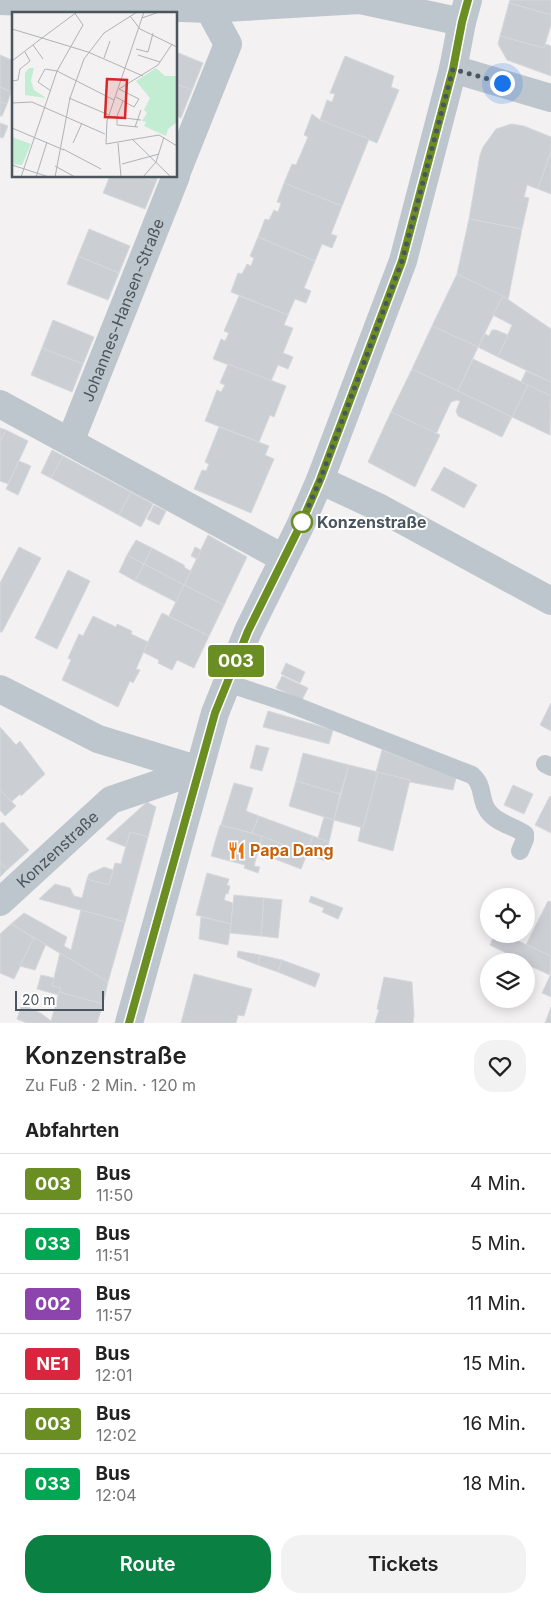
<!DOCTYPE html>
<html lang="de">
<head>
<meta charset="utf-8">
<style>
  :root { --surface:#fff; --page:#f2f2f2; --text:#222; --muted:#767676; --line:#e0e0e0; --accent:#0b8043 }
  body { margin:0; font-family:Inter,sans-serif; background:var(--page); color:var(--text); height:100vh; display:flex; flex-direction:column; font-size:19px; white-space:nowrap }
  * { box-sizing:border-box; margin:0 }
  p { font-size:16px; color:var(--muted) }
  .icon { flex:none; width:28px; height:28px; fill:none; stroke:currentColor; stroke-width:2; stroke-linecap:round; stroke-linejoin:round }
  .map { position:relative; height:1023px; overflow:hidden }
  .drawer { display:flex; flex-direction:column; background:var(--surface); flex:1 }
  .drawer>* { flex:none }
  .badge { padding:0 10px; border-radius:4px; font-size:18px; line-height:32px }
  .fabs { position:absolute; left:480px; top:888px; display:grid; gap:10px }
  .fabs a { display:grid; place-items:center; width:55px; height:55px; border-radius:50%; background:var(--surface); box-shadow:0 2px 12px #0003; font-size:25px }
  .scale { position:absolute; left:15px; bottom:12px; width:89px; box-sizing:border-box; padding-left:5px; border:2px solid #4a555e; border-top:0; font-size:14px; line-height:18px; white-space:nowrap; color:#4a555e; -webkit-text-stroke:4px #fff; paint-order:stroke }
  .you { position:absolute; width:25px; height:25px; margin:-12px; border:4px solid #fff; border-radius:50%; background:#1a73e8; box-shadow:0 0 0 8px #1a73e833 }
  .map>.badge { position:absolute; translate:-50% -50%; box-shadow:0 0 0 2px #fff }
  h2 { padding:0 25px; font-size:19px; line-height:45px }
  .round { display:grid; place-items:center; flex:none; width:52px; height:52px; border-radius:20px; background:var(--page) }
  .overview { display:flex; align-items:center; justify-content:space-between; height:85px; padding:0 25px }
  h1 { font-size:24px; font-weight:600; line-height:38px }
  .button { display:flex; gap:10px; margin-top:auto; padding:10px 25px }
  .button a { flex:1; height:58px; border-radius:20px; background:var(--accent); color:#fff; font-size:20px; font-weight:600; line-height:58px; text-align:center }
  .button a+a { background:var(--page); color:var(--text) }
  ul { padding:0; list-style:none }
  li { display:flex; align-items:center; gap:15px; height:60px; padding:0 25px; border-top:1px solid var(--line) }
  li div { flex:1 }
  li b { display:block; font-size:19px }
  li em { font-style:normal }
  li .badge { min-width:55px; font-weight:700; text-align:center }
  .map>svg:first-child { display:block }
  .building { fill:#cbced3; stroke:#d5d8dc }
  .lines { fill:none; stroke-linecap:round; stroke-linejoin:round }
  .service { stroke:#bec6cd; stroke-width:18 }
  .minor { stroke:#bec6cd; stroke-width:28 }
  .tertiary { stroke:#bec6cd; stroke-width:28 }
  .line-casing { stroke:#fff; stroke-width:11 }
  .line { stroke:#6b8e23; stroke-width:8 }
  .walk { stroke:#4a555e; stroke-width:5; stroke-dasharray:0 9 }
  .stop-dot { fill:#fff; stroke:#6b8e23; stroke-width:2.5 }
  .labels { text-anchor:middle; stroke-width:4; stroke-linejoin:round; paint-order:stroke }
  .street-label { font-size:16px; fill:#4a555e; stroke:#fff }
  .stop-label { font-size:16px; font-weight:bold; fill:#4a555e; stroke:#fff; text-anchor:start }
  .food-label { font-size:16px; font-weight:bold; fill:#c56008; stroke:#fff; text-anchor:start }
  .inset-road { fill:none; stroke:#afb3b6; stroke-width:1 }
  .view { fill:#d62828; fill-opacity:0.15; stroke:#d62828; stroke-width:2.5 }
  .inset-edge { fill:none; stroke:#4a555e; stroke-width:2.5 }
</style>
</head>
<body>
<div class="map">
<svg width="551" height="1023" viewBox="0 0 551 1023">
  <rect width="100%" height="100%" fill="#f3f1f1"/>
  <g class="building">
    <path d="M510,0H551V15L509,3Z"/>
    <path d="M509,3L551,15V25L544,48L500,36Z"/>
    <path d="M500,36L544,48L545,44L551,46V76L507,60L498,44Z"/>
    <path d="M176,52L203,63L192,90L176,84Z"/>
    <path d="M0,55L14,61V93L0,87Z"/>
    <path d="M345,56L394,76L391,87L399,90L377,143L320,120L327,100L332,102L335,94L330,93Z"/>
    <path d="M176,84L192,90L181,118L176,116Z"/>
    <path d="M0,87L11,92L7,104L0,102Z"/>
    <path d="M0,102L7,104L2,116H0Z"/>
    <path d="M312,114L320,120L369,139L342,206L284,183L292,164L296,165L308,137L304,135Z"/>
    <path d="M0,123L8,126L3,138L0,137Z"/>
    <path d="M511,124L524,126L551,137V151L538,189L527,185L524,197L529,198L522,229L469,219L480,155L483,147L496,129Z"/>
    <path d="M551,151V194L538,189Z"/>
    <path d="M110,176H142L156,182L145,209L103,193Z"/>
    <path d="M142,176H158L156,182Z"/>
    <path d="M284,183L342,206L331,234L337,236L332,248L322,244L315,261L258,237L265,219L269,220L274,210L278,212L281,203L277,202Z"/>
    <path d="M469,219L522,229L508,300L457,274Z"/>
    <path d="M89,229L130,246L119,273L78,256Z"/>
    <path d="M258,237L315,261L304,288L311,291L306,303L295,299L288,315L231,292L238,273L242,274L247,264L251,266L254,258L250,256Z"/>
    <path d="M78,256L119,273L108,300L67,284Z"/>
    <path d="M457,274L503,296L478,347L432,326Z"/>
    <path d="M239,296L288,315L284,325L293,328L283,353L293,357L288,369L278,365L271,381L213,359L221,339L225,341L229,333L224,331Z"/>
    <path d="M503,296L551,329V382L498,357L512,325L493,315Z"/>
    <path d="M53,320L94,337L83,364L42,348Z"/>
    <path d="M432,326L478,347L458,391L412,369Z"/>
    <path d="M492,330H496L508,335L498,357L478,347L485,334L489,336Z"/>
    <path d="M42,348L83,364L72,392L31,375Z"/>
    <path d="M473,359L528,385L512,417L458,391Z"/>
    <path d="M228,364L286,386L274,417L270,415L259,442L205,421L217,390L221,392L225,385L220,383Z"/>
    <path d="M412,369L512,417L502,437L458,416L456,411L460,401L457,400L451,402L436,434L391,412Z"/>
    <path d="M526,371L551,382V396L521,382Z"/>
    <path d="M528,385L551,396L550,435L512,417Z"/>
    <path d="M391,412L440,435L415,487L368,462Z"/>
    <path d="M219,427L269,446L265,455L274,459L251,513L194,489L202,470L206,471L209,464L205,462Z"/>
    <path d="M0,428L6,430L0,442Z"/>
    <path d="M6,430L28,441L8,484L0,481V442Z"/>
    <path d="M52,450L63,456L51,478L41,473Z"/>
    <path d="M63,456L131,492L119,515L51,478Z"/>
    <path d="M19,461L31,466L18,495L6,489Z"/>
    <path d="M444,467L477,485L464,508L431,490Z"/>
    <path d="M131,492L153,504L141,527L119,515Z"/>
    <path d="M154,505L166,511L159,525L147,519Z"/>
    <path d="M208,535L247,557L224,605L184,585Z"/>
    <path d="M136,540L152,548L144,564L127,555Z"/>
    <path d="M19,547L41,558L2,632H0V583Z"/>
    <path d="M195,547L201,550L197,559L191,556Z"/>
    <path d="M152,548L184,565L185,568L191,571L184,585L144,564Z"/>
    <path d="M127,555L144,564L135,581L119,572Z"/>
    <path d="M144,564L184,585L176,602L135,581Z"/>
    <path d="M68,570L90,581L57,649L35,638Z"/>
    <path d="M184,585L224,605L209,636L169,616Z"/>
    <path d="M162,613L209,636L194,668L177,660L172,670L158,663L159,660L143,652Z"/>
    <path d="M93,616L116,627L117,624L132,631L131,634L148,642L136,669L140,670L133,683L130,681L118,707L62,680L71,660L68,658L79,634L83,636Z"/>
    <path d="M286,663L305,672L300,683L281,674Z"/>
    <path d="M282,676L308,688L302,700L276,688Z"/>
    <path d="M551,703V731L540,725Z"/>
    <path d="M268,711L333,730L329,744L263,727Z"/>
    <path d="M0,727L16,745L20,741L45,774L21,796L20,794L11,802L0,790Z"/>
    <path d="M256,745L269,748L262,771L250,768Z"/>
    <path d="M382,750L456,778L453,790L410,782V780L376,772Z"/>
    <path d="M303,753L349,765L340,794L296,781Z"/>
    <path d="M349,765L378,772L363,828L334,820Z"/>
    <path d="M378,772L410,780L393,851L358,841L361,827L363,828Z"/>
    <path d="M296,781L340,794L334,820L289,806Z"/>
    <path d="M234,783L253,788L246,811L259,816L252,833L221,825Z"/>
    <path d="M513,785L533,794L524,814L504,805Z"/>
    <path d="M0,790L16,806L5,816L0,810Z"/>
    <path d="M550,796L551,797V833L535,825Z"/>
    <path d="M147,802L156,807L148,837L130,832L126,847L106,839Z"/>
    <path d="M259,816L313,836L306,853L252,833Z"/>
    <path d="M324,817L334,820L329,842L318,838Z"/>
    <path d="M3,822L29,850L7,870L0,862V824Z"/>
    <path d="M220,825L262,836L254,866L260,867L258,873L244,868L245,865L211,856Z"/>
    <path d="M130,832L148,837L125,922L39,899L55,884L70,888L74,896L82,898L87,879L109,885L115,863L121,864Z"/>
    <path d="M262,836L307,854L301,869L267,856L266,846L260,845Z"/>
    <path d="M313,836L329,842L325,861L306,853Z"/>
    <path d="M0,862L7,870L0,877Z"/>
    <path d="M104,867L113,870L109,885L87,879L89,874Z"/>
    <path d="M207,873L229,879L227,885L230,886L228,894L226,893L224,900L233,903L231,924L196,915Z"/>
    <path d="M234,895L264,898L261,936L230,933Z"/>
    <path d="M311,896L343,908L338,919L322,912L324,908L309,902Z"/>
    <path d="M264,898L282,900L278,938L261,936Z"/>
    <path d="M548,901L551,902V956L526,945Z"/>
    <path d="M81,910L125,922L108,982L11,924L24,913L67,937L64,946L71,950Z"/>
    <path d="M201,917L231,924L228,945L199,939Z"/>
    <path d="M11,924L34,938L14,979L0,973V934Z"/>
    <path d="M495,934H503L551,956L550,975L526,964V961H522L490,945Z"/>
    <path d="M34,938L46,944L35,970L20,966Z"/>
    <path d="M238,951L260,955L258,965L237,957Z"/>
    <path d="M60,953L108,982L103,1004L59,992L61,988L52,986Z"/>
    <path d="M260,955L282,960L278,972L258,965Z"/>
    <path d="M282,960L320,974L315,987L278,972Z"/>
    <path d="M194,974L252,989L244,1016L238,1015L236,1023H181Z"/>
    <path d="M551,974V997L542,993Z"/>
    <path d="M41,975L54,978L52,986L61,988L59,995L37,989Z"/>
    <path d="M384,977L412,982L414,1016L413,1023H375L379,1010L377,1009Z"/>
    <path d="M59,992L103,1004L97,1023H27L17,1019L22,1004L42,1014L51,1021Z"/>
    <path d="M551,1007V1023H545Z"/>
  </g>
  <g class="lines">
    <g class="service">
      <path d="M227,683L288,703L472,775C485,786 479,799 488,811C496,823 514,826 525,834V839L520,851"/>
      <path d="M545,764L551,767"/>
    </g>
    <g class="minor">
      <path d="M0,1L208,9L360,0L462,22"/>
      <path d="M453,69L551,98"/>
      <path d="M176,174L228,44L204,0"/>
      <path d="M0,404L283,558"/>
      <path id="s1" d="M70,442L176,176"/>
      <path d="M320,480L380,508L551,601"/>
      <path d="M0,689L98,739L199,770"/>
      <path id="s2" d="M0,902L111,800L199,770"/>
    </g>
    <path class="tertiary" d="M129,1023L215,713L248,631L300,526L320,480L403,261L453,69L462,22L468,0"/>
  </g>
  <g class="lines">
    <defs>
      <path id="line" d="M129,1023L215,713L248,631L300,526L320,480L402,261L453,69L462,22L468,0"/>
    </defs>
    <use href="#line" class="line-casing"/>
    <use href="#line" class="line"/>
    <path class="walk" d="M302,522L300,526L320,480L402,261L453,69L502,83"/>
  </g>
  <defs>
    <symbol id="restaurant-bare" viewBox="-9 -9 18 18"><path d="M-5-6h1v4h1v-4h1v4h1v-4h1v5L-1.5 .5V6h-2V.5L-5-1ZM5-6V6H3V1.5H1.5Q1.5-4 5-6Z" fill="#e8710a" stroke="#fff" stroke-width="2.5" paint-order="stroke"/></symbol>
  </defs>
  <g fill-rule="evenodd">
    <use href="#restaurant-bare" x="224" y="838" width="25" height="25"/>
  </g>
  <circle class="stop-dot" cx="302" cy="522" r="10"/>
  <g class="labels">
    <g class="street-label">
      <text dy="6" stroke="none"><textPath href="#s1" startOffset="142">Johannes-Hansen-Straße</textPath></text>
      <text dy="6" stroke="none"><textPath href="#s2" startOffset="78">Konzenstraße</textPath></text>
    </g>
    <g class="stop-label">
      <text x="317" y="528">Konzenstraße</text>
    </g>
    <g class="food-label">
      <text x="250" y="856">Papa Dang</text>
    </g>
  </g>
  <g transform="translate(12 12)">
    <rect width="165" height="165" fill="#f3f1f1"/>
    <path d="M17,56H22L19,69L22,78L34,86L13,83V61ZM144,56L153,64H165V110L156,117L154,124L132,114L134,110L130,109L135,101L132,98L138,86L124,69ZM0,125L19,132L10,153L0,152Z" fill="#c3edd2"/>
    <path class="inset-road" d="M62,0L71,13M132,0L95,109L94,132L147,123L165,134M118,4L128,17L165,35M130,6L147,0M0,17L30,26L65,0M21,33L31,47M124,37L136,40L141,21M76,40L131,64M126,43L148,50M92,46L98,29M0,49L30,26L76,40M0,69L6,68L8,57L18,49L13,40M107,77L146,53L160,32M39,79L26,70L33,57L45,59L102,88M104,85L122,95L127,87L107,77M57,86L97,103M111,89L105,104V113L126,115M0,91L20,90L93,122M96,104L129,108M123,115L129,98M0,116L52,138M121,128L159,165M61,131L70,111M106,131L109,165M51,137L89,157M110,152L147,142M0,153L37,165M43,154L63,165M9,165L45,59L71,13M24,165L35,130M43,165L58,86L72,47L92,21L125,0M131,165L144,150L152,125"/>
    <path class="view" d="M95,67L115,68L113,106L93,105Z"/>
    <rect width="165" height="165" class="inset-edge"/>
  </g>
</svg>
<div class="fabs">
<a><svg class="icon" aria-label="locate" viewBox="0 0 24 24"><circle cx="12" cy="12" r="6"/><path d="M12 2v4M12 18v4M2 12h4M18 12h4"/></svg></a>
<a><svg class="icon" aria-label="layers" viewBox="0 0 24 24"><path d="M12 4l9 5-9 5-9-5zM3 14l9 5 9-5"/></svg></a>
</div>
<div class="scale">20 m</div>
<div class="you" style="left:502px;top:83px"></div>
<b class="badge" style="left:236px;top:661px;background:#6b8e23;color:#fff">003</b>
</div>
<section class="drawer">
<div class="overview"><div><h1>Konzenstraße</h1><p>Zu Fuß · 2 Min. · 120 m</p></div><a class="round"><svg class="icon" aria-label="heart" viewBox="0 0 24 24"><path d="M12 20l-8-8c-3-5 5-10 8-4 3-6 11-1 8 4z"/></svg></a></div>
<h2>Abfahrten</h2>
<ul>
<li><span class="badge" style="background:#6b8e23;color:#fff">003</span><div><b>Bus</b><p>11:50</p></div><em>4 Min.</em></li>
<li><span class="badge" style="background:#00a651;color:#fff">033</span><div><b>Bus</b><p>11:51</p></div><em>5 Min.</em></li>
<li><span class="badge" style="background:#8e44ad;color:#fff">002</span><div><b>Bus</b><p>11:57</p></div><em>11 Min.</em></li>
<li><span class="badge" style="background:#d7263d;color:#fff">NE1</span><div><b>Bus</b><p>12:01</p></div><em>15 Min.</em></li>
<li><span class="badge" style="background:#6b8e23;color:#fff">003</span><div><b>Bus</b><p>12:02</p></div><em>16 Min.</em></li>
<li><span class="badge" style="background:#00a651;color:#fff">033</span><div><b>Bus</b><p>12:04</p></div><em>18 Min.</em></li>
</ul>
<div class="button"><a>Route</a><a>Tickets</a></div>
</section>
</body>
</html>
